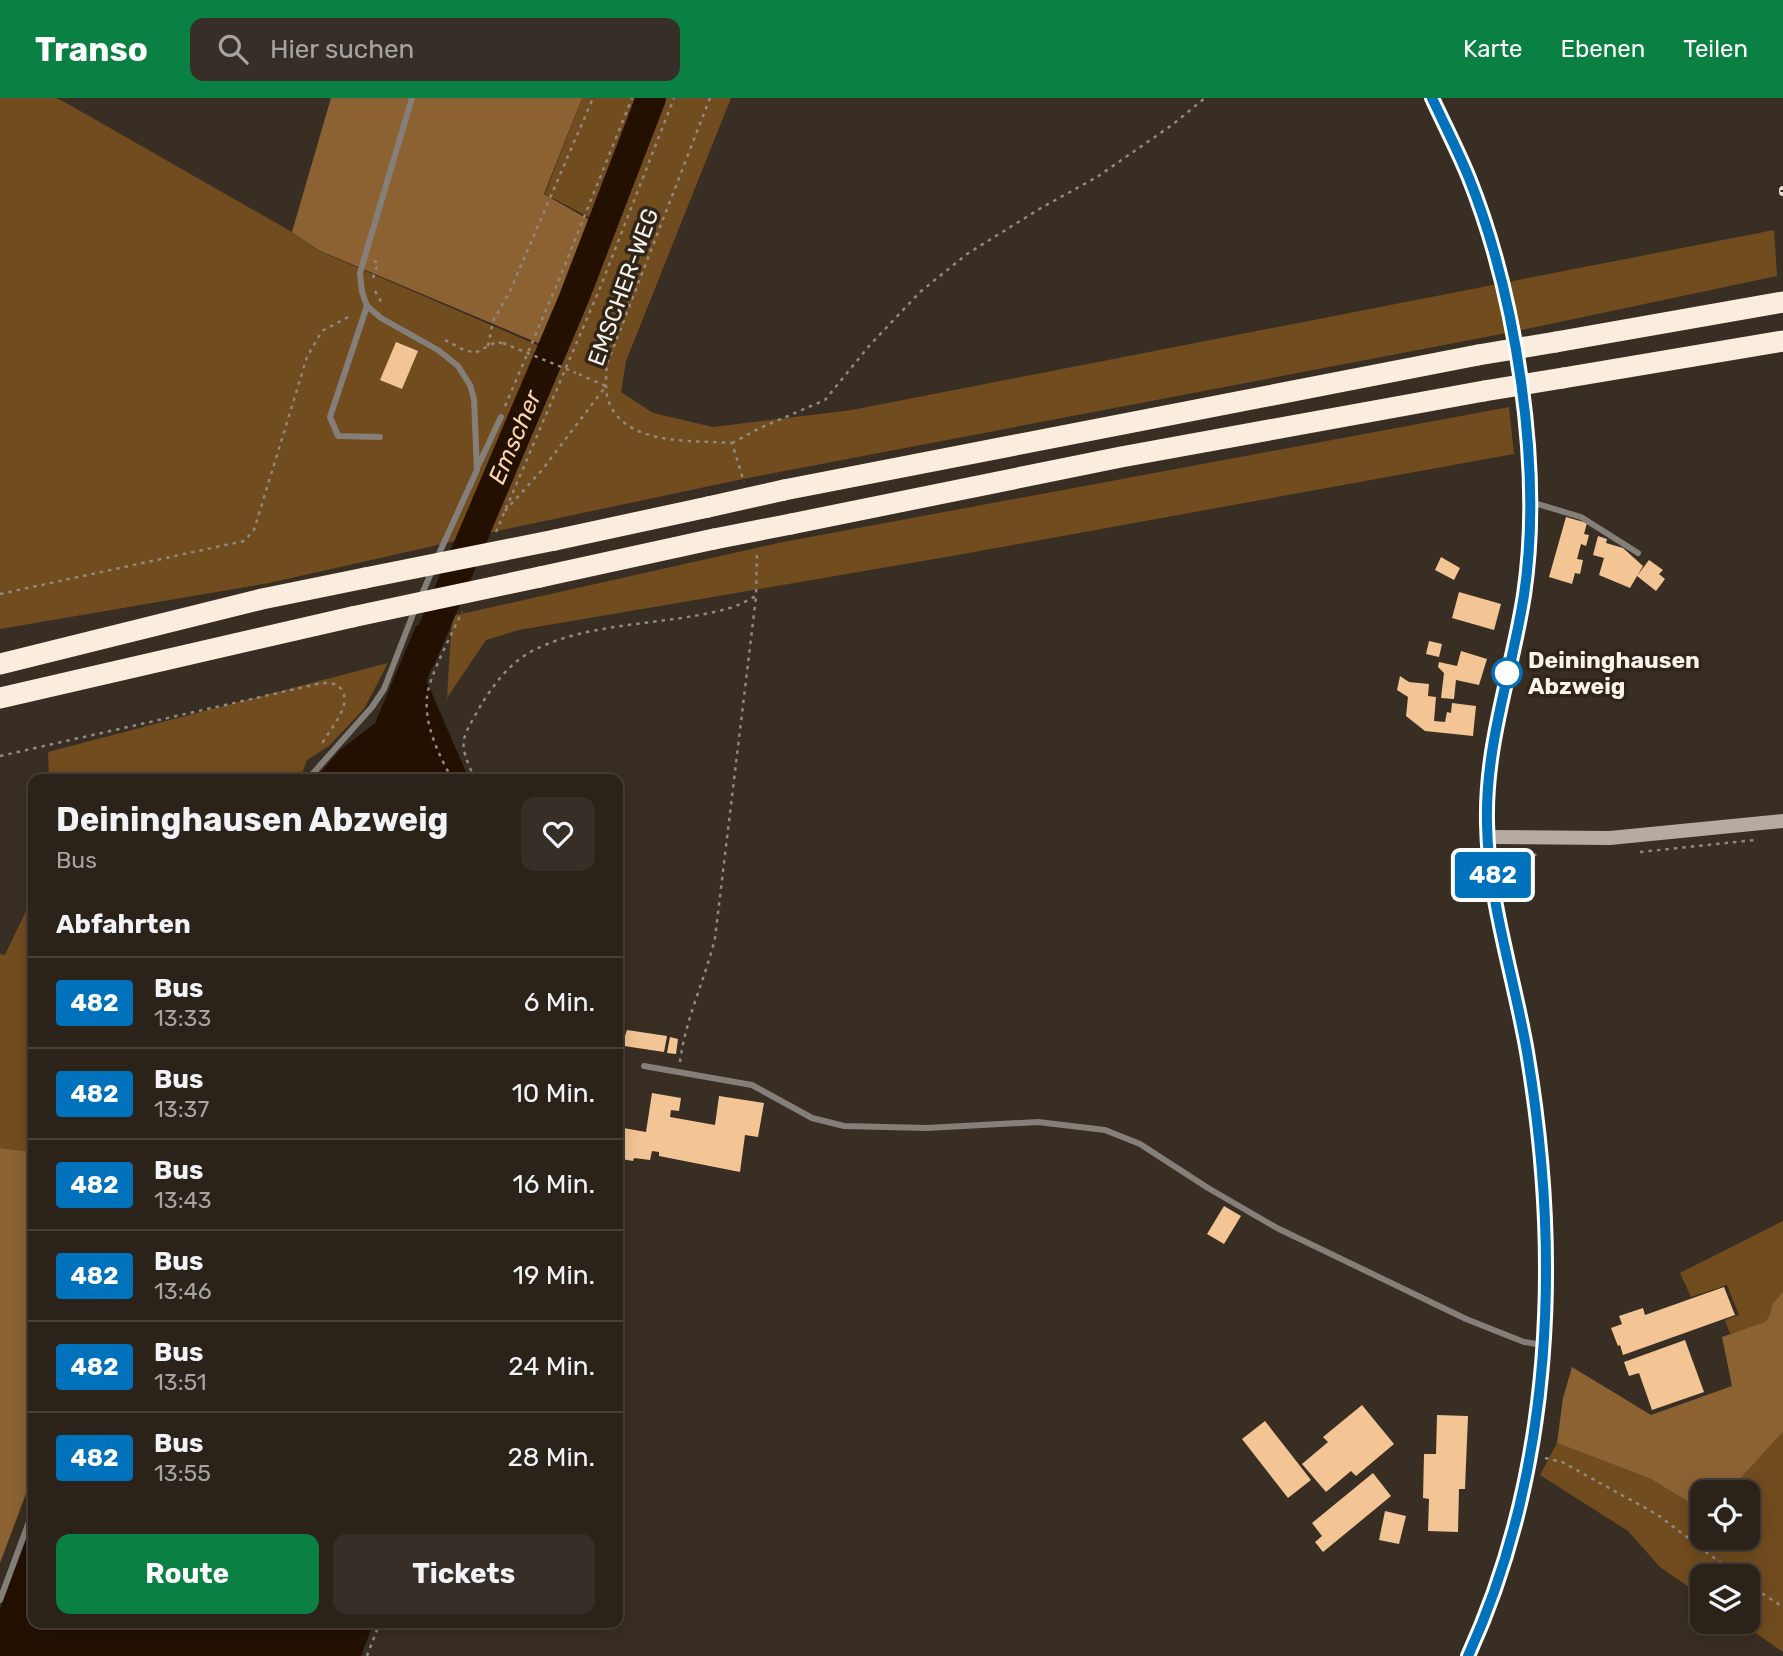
<!DOCTYPE html>
<html lang="de">
<head>
<meta charset="utf-8">
<style>
  :root { --surface:#2b221a; --page:#372f27; --text:#f1f3f6; --muted:#a6a4a2; --line:#473f39; --accent:#0b8043 }
  body { margin:0; font-family:Rubik,sans-serif; background:var(--page); color:var(--text); height:100vh; display:flex; flex-direction:column; font-size:26px; white-space:nowrap }
  * { box-sizing:border-box; margin:0 }
  p { font-size:23px; color:var(--muted) }
  .icon { flex:none; width:38px; height:38px; fill:none; stroke:currentColor; stroke-width:2; stroke-linecap:round; stroke-linejoin:round }
  .map { position:relative; flex:1; overflow:hidden }
  .drawer { position:absolute; left:28px; top:676px; width:595px; height:854px; display:flex; flex-direction:column; background:var(--surface); border-radius:14px; box-shadow:0 4px 18px #0003,0 0 0 2px var(--line) }
  .drawer>* { flex:none }
  .badge { padding:0 14px; border-radius:5px; font-size:24px; line-height:46px }
  .buttons { position:absolute; left:1690px; top:1382px; display:grid; gap:14px }
  .buttons a { display:grid; place-items:center; width:70px; height:70px; border-radius:14px; background:var(--surface); box-shadow:0 4px 18px #0003,0 0 0 2px var(--line); font-size:35px }
  .map>.badge { position:absolute; translate:-50% -50%; box-shadow:0 0 0 4px #fff }
  h2 { padding:0 28px; font-size:26px; line-height:63px }
  .round { display:grid; place-items:center; flex:none; width:74px; height:74px; border-radius:14px; background:var(--page) }
  .headline { display:flex; align-items:center; justify-content:space-between; height:119px; padding:0 28px }
  h1 { font-size:33px; font-weight:700; line-height:52px }
  .primary-button { display:flex; gap:14px; margin-top:auto; padding:14px 28px }
  .primary-button a { flex:1; height:80px; border-radius:14px; background:var(--accent); color:#fff; font-size:28px; font-weight:700; line-height:80px; text-align:center }
  .primary-button a+a { background:var(--page); color:var(--text) }
  ul { padding:0; list-style:none }
  li { display:flex; align-items:center; gap:21px; height:91px; padding:0 28px; border-top:2px solid var(--line) }
  li div { flex:1 }
  li b { display:block; font-size:26px }
  li em { font-style:normal }
  li .badge { min-width:77px; font-weight:700; text-align:center }
  header { display:flex; align-items:center; gap:42px; box-sizing:border-box; height:98px; padding:0 35px; background:var(--accent); color:#fff }
  header strong { font-size:33px }
  nav { display:flex; gap:38px; margin-inline-start:auto; font-size:24px }
  .search { width:490px; height:63px; background:var(--page); display:flex; align-items:center; gap:18px; box-sizing:border-box; padding:0 24px; border-radius:14px; color:var(--muted); font-size:26px }
  .map>svg:first-child { display:block }
  .green { fill:#714c1f }
  .forest { fill:#8c6233 }
  .water { fill:#231000 }
  .lines { fill:none; stroke-linecap:round; stroke-linejoin:round }
  .river { stroke:#231000; stroke-width:30 }
  .building { fill:#f3c594 }
  .path { stroke:#91887f; stroke-width:2.5; stroke-dasharray:3.5 5; stroke-linecap:butt }
  .lane { stroke:#857f79; stroke-width:6 }
  .secondary { stroke:#b5aba2; stroke-width:14 }
  .highway { stroke:#fbeddd; stroke-width:21 }
  .rail-casing { stroke:#e3dbd4; stroke-width:8 }
  .rail { stroke:#2f2519; stroke-width:5; stroke-dasharray:16; stroke-linecap:butt }
  .path-bridge { stroke:#91887f; stroke-width:2.5; stroke-dasharray:3.5 5; stroke-linecap:butt }
  .highway-bridge { stroke:#fbeddd; stroke-width:21 }
  .line-casing { stroke:#fff; stroke-width:16 }
  .line { stroke:#0072bc; stroke-width:10 }
  .stop-dot { fill:#fff; stroke:#0072bc; stroke-width:3.5 }
  .labels { text-anchor:middle; stroke-width:7; stroke-linejoin:round; paint-order:stroke }
  .street-label { font-size:23px; fill:#faf3ec; stroke:#2f2519 }
  .stop-label { font-size:23px; font-weight:bold; fill:#faf3ec; stroke:#2f2519; text-anchor:start }
  .water-label { font-size:24px; font-style:italic; fill:#fcd6ad; stroke:#2f2519 }
</style>
</head>
<body>
<header>
<strong>Transo</strong>
<div class="search"><svg class="icon" aria-label="search" viewBox="0 0 24 24"><circle cx="10" cy="10" r="6"/><path d="M15 15l6 6"/></svg>Hier suchen</div>
<nav><a>Karte</a><a>Ebenen</a><a>Teilen</a></nav>
</header>
<div class="map">
<svg width="1783" height="1558" viewBox="0 0 1783 1558">
  <rect width="100%" height="100%" fill="#392e23"/>
  <g class="green">
    <path d="M0,0H56L61,2L292,134L317,152L551,253L604,127L545,96L582,0H731L626,263L621,294L653,315L713,329L852,312L1774,132L1777,178L1512,234L743,381L474,438L537,286L469,440L269,485L0,531Z"/>
    <path d="M1509,309L1514,356L952,458L519,532L486,542L447,600L452,518L783,444Z"/>
    <path d="M388,565L364,611L329,648L307,662L300,681H49L48,654Z"/>
    <path d="M33,798V1054L0,1050V856L5,857Z"/>
    <path d="M1783,1123V1193L1772,1207L1769,1219L1764,1224L1730,1236L1725,1222L1739,1217L1727,1187L1691,1199L1680,1175Z"/>
    <path d="M1783,1334V1554L1740,1524H1748V1479H1703V1499L1660,1469L1628,1433L1540,1377L1557,1345L1651,1381L1703,1413V1440H1748V1395H1727Z"/>
  </g>
  <g class="forest">
    <path d="M331,0H582L544,96L598,127L550,250L318,152L292,134Z"/>
    <path d="M0,1050L33,1054V1377L0,1465Z"/>
    <path d="M1783,1193V1334L1727,1395H1703V1413L1651,1381L1557,1345L1563,1300L1572,1269L1651,1317L1732,1288L1722,1239L1764,1224L1769,1219L1772,1207Z"/>
  </g>
  <g class="water">
    <path d="M447,521L427,584L469,681H315L340,652L375,625L416,528Z"/>
    <path d="M33,1423V1524H374L361,1558H0V1511Z"/>
  </g>
  <g class="lines">
    <path class="river" id="s1" d="M421,560L574,200L651,0"/>
  </g>
  <g class="building">
    <path d="M396,244L418,253L402,291L380,282Z"/>
    <path d="M1566,419L1587,425L1584,436L1589,437L1586,448L1581,446L1577,461L1583,462L1580,476L1575,475L1572,486L1549,479Z"/>
    <path d="M1598,438L1607,441L1606,445L1623,450L1643,468L1637,478L1649,462L1663,472L1659,476L1665,481L1656,493L1637,478L1630,490L1599,477L1604,460L1593,457Z"/>
    <path d="M1441,459L1460,470L1454,482L1435,472Z"/>
    <path d="M1459,494L1501,506L1494,532L1452,520Z"/>
    <path d="M1429,543L1442,546L1439,559L1426,556Z"/>
    <path d="M1461,553L1487,561L1479,587L1456,582L1454,601L1441,600L1444,575L1438,569L1439,564L1457,568Z"/>
    <path d="M1400,578L1409,584L1429,586L1428,598L1436,599L1434,623L1445,624L1447,614L1451,615L1452,605L1476,608L1473,638L1425,633L1406,618L1408,599L1397,592Z"/>
    <path d="M627,932L667,938L664,954L624,948L618,981V937L625,938Z"/>
    <path d="M670,939L678,941L676,956L667,955Z"/>
    <path d="M652,995L681,1000L679,1013L671,1012L670,1019L715,1027L719,998L764,1005L758,1039L745,1037L740,1074L659,1058V1054L652,1053L650,1062L634,1060L633,1063L622,1061L623,1058L618,1057V1029L646,1034Z"/>
    <path d="M1224,1108L1241,1118L1224,1146L1207,1136Z"/>
    <path d="M1724,1189L1735,1217L1623,1257L1620,1247L1618,1248L1611,1230L1622,1226L1619,1218L1643,1210L1645,1217Z"/>
    <path d="M1685,1242L1704,1294L1652,1312L1639,1275L1629,1278L1624,1264Z"/>
    <path d="M1362,1307L1394,1346L1356,1378L1351,1373L1326,1394L1302,1366L1328,1344L1323,1339Z"/>
    <path d="M1437,1317L1468,1318L1465,1391H1459L1458,1434L1428,1433L1429,1401L1423,1400L1424,1356H1436Z"/>
    <path d="M1265,1323L1311,1382L1288,1400L1242,1341Z"/>
    <path d="M1373,1375L1391,1398L1323,1454L1315,1444L1322,1438L1312,1425Z"/>
    <path d="M1385,1413L1406,1418L1399,1446L1379,1442Z"/>
  </g>
  <g class="lines">
    <g class="path">
      <path d="M710,0L607,266C606,280 604,296 611,309C632,348 694,342 732,345L744,384"/>
      <path d="M373,180L378,165L374,163"/>
      <path d="M375,193L382,205"/>
      <path d="M445,242L462,251L475,255L496,244L503,245"/>
      <path d="M488,248L493,223L510,193L593,0"/>
      <path d="M505,308L558,184L632,0"/>
      <path d="M732,345L760,330L825,302L869,248L920,194L967,156L1041,110L1097,79L1172,27L1205,0"/>
      <path d="M505,413L542,372L606,288L576,275"/>
      <path d="M496,434L600,190L674,0"/>
      <path d="M0,496L244,443L254,432L307,259L322,233L352,217"/>
      <path d="M0,658L322,585L336,586C359,603 329,630 321,648"/>
      <path d="M452,681C439,657 424,627 427,599C428,581 453,533 462,514"/>
      <path d="M475,681C457,642 461,643 481,607C493,587 511,564 532,553C590,523 664,528 726,511C736,509 746,503 756,498L757,452"/>
      <path d="M1640,754L1755,742"/>
      <path d="M1509,792C1513,777 1525,761 1539,755"/>
      <path d="M680,964C685,922 705,882 715,840L756,499"/>
      <path d="M1545,1360L1562,1364L1658,1417L1739,1479"/>
      <path d="M1748,1486L1783,1509"/>
      <path d="M367,1558L380,1524"/>
    </g>
    <g class="lane">
      <path d="M412,0L360,175L362,194L367,208L381,220L438,252L458,268L470,287L474,301L477,372L437,460"/>
      <path d="M367,208L330,319L338,338L380,339"/>
      <path d="M478,368L501,319"/>
      <path d="M1531,404L1581,419L1638,455"/>
      <path d="M421,498L432,473"/>
      <path d="M308,681L372,609L384,591L415,511"/>
      <path d="M644,968L752,987L812,1020L844,1028L927,1030L1038,1024L1105,1032L1140,1046L1208,1090L1277,1130L1466,1221L1524,1244L1543,1247"/>
      <path d="M0,1502L33,1413"/>
    </g>
    <g class="secondary">
      <path d="M1432,0C1444,26 1458,53 1469,80C1517,197 1543,371 1524,497C1512,574 1485,646 1487,725C1488,802 1514,878 1527,954C1561,1155 1554,1370 1468,1558"/>
      <path d="M1488,739L1610,740L1783,723"/>
    </g>
    <g class="highway">
      <path d="M1556,244L1783,204"/>
      <path d="M1563,280L1783,243"/>
      <path d="M784,392L1478,257"/>
      <path d="M791,426L1121,359L1484,293"/>
      <path d="M555,442L708,409"/>
      <path d="M540,479L714,441"/>
      <path d="M0,566L262,501L365,480"/>
      <path d="M0,600L352,519"/>
    </g>
    <defs>
      <path id="rail" d="M1783,92V94"/>
    </defs>
    <use href="#rail" class="rail-casing"/>
    <use href="#rail" class="rail"/>
    <path class="path-bridge" d="M503,245L576,275"/>
    <g class="highway-bridge">
      <path d="M1478,257L1556,244"/>
      <path d="M1484,293L1563,280"/>
      <path d="M708,409L784,392"/>
      <path d="M714,441L791,426"/>
      <path d="M365,480L555,442"/>
      <path d="M352,519L540,479"/>
    </g>
  </g>
  <g class="lines">
    <defs>
      <path id="line" d="M1432,0C1444,26 1458,53 1469,80C1516,198 1543,370 1524,497C1512,574 1485,646 1487,725C1488,802 1514,878 1527,954C1561,1155 1554,1370 1468,1558"/>
    </defs>
    <use href="#line" class="line-casing"/>
    <use href="#line" class="line"/>
  </g>
  <circle class="stop-dot" cx="1507" cy="575" r="14"/>
  <g class="labels">
    <g class="street-label">
      <text transform="translate(623 189) rotate(-70)" y="8">EMSCHER-WEG</text>
    </g>
    <g class="stop-label">
      <text x="1528" y="570">Deininghausen<tspan x="1528" dy="26">Abzweig</tspan></text>
    </g>
    <g class="water-label">
      <text dy="8" stroke="none"><textPath href="#s1" startOffset="240">Emscher</textPath></text>
    </g>
  </g>
</svg>
<div class="buttons">
<a><svg class="icon" aria-label="locate" viewBox="0 0 24 24"><circle cx="12" cy="12" r="6"/><path d="M12 2v4M12 18v4M2 12h4M18 12h4"/></svg></a>
<a><svg class="icon" aria-label="layers" viewBox="0 0 24 24"><path d="M12 4l9 5-9 5-9-5zM3 14l9 5 9-5"/></svg></a>
</div>
<b class="badge" style="left:1493px;top:777px;background:#0072bc;color:#fff">482</b>
<section class="drawer">
<div class="headline"><div><h1>Deininghausen Abzweig</h1><p>Bus</p></div><a class="round"><svg class="icon" aria-label="heart" viewBox="0 0 24 24"><path d="M12 20l-8-8c-3-5 5-10 8-4 3-6 11-1 8 4z"/></svg></a></div>
<h2>Abfahrten</h2>
<ul>
<li><span class="badge" style="background:#0072bc;color:#fff">482</span><div><b>Bus</b><p>13:33</p></div><em>6 Min.</em></li>
<li><span class="badge" style="background:#0072bc;color:#fff">482</span><div><b>Bus</b><p>13:37</p></div><em>10 Min.</em></li>
<li><span class="badge" style="background:#0072bc;color:#fff">482</span><div><b>Bus</b><p>13:43</p></div><em>16 Min.</em></li>
<li><span class="badge" style="background:#0072bc;color:#fff">482</span><div><b>Bus</b><p>13:46</p></div><em>19 Min.</em></li>
<li><span class="badge" style="background:#0072bc;color:#fff">482</span><div><b>Bus</b><p>13:51</p></div><em>24 Min.</em></li>
<li><span class="badge" style="background:#0072bc;color:#fff">482</span><div><b>Bus</b><p>13:55</p></div><em>28 Min.</em></li>
</ul>
<div class="primary-button"><a>Route</a><a>Tickets</a></div>
</section>
</div>
</body>
</html>
